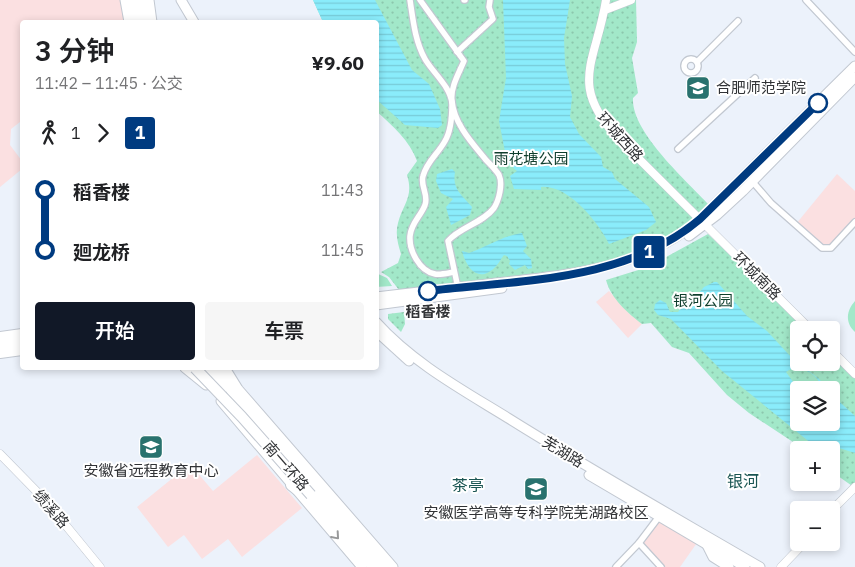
<!DOCTYPE html>
<html lang="zh">
<head>
<meta charset="utf-8">
<style>
  :root { --surface:#fff; --page:#f6f6f6; --text:#202124; --muted:#757577; --accent:#111827 }
  body { margin:0; font-family:"IBM Plex Sans","Noto Sans SC",sans-serif; background:var(--page); color:var(--text); height:100vh; display:flex; flex-direction:column; font-size:19px; white-space:nowrap }
  * { box-sizing:border-box; margin:0 }
  p { font-size:16px; color:var(--muted) }
  .icon { flex:none; width:28px; height:28px; fill:none; stroke:currentColor; stroke-width:2; stroke-linecap:round; stroke-linejoin:round }
  .map { position:relative; flex:1; overflow:hidden }
  .details { position:absolute; left:20px; top:20px; width:359px; height:350px; display:flex; flex-direction:column; background:var(--surface); border-radius:5px; box-shadow:0 2px 8px #0003 }
  .details>* { flex:none }
  .badge { padding:0 10px; border-radius:4px; font-size:18px; line-height:32px }
  .buttons { position:absolute; left:790px; top:321px; display:grid; gap:10px }
  .buttons a { display:grid; place-items:center; width:50px; height:50px; border-radius:5px; background:var(--surface); box-shadow:0 2px 8px #0003; font-size:25px }
  .map>.badge { position:absolute; translate:-50% -50%; box-shadow:0 0 0 2px #fff }
  .legs { display:flex; align-items:center; gap:8px; height:55px; padding:0 15px; font-size:16px }
  .legs p { margin-inline-start:auto }
  .summary { display:flex; align-items:center; justify-content:space-between; height:85px; padding:0 15px }
  h1 { font-size:28px; font-weight:600; line-height:38px }
  .action { display:flex; gap:10px; margin-top:auto; padding:10px 15px }
  .action a { flex:1; height:58px; border-radius:5px; background:var(--accent); color:#fff; font-size:20px; font-weight:600; line-height:58px; text-align:center }
  .action a+a { background:var(--page); color:var(--text) }
  ul { padding:0 15px; list-style:none }
  li { display:flex; align-items:center; gap:18px; height:60px; font-size:19px }
  li i { display:grid; place-items:center; width:8px; height:100%; margin:0 6px; background:currentColor }
  li i::after { content:''; width:12px; height:12px; margin:-6px; border:4px solid; border-radius:50%; background:var(--surface) }
  li p { margin-inline-start:auto }
  li:first-child i { background:linear-gradient(#0000 50%,currentColor 0) }
  li:last-child i { background:linear-gradient(currentColor 50%,#0000 0) }
  .map>svg:first-child { display:block }
  .medical { fill:#fbe0e1 }
  .grass { fill:#a2e8c9 }
  .park { fill:url(#park-dots); fill-rule:evenodd }
  .water { fill:url(#water-rules) }
  .lines { fill:none; stroke-linecap:round; stroke-linejoin:round }
  .street-casing { stroke:#c2c8d1; stroke-width:8 }
  .secondary-casing { stroke:#c2c8d1; stroke-width:9 }
  .primary-casing { stroke:#c2c8d1; stroke-width:11 }
  .highway-casing { stroke:#c2c8d1; stroke-width:12 }
  .street { stroke:#fff; stroke-width:5.5 }
  .secondary { stroke:#fff; stroke-width:8 }
  .primary { stroke:#fff; stroke-width:9 }
  .highway { stroke:#fff; stroke-width:10 }
  .highway-bridge-casing { stroke:#c2c8d1; stroke-width:12; stroke-linecap:butt }
  .highway-bridge { stroke:#fff; stroke-width:10 }
  .oneway { stroke:#98999a }
  .line-1-casing { stroke:#fff; stroke-width:11 }
  .line-1 { stroke:#003b80; stroke-width:8 }
  .stop-1-dot { fill:#fff; stroke:#003b80; stroke-width:2.5 }
  .labels { text-anchor:middle; stroke-width:4; stroke-linejoin:round; paint-order:stroke }
  .poi-label { font-size:15px; fill:#313336; stroke:#fff }
  .street-label { font-size:15px; fill:#313336; stroke:#fff }
  .park-label { font-size:15px; fill:#0f3e2d; stroke:#fff }
  .stop-label { font-size:15px; font-weight:bold; fill:#313336; stroke:#fff }
  .neighbourhood-label { font-size:16px; fill:#1b5653; stroke:#fff }
</style>
</head>
<body>
<div class="map">
<svg width="855" height="567" viewBox="0 0 855 567">
  <defs>
    <pattern id="park-dots" width="8" height="8" patternUnits="userSpaceOnUse" patternTransform="scale(1.25)"><rect width="8" height="8" fill="#a2e8c9"/><path d="M2 2h.1M6 6h.1" fill="none" stroke="#8cc7ad" stroke-width="1.8" stroke-linecap="round"/></pattern>
    <pattern id="water-rules" width="6" height="5" patternUnits="userSpaceOnUse" patternTransform="scale(1.25)"><rect width="6" height="5" fill="#8aecfb"/><path d="M0 2.5h6" fill="none" stroke="#78cbd8"/></pattern>
  </defs>
  <rect width="100%" height="100%" fill="#ecf2fb"/>
  <g class="medical">
    <path d="M0,0H125L129,22H22V125L20,122L11,129L10,145L22,161V169L0,187Z"/>
    <path d="M837,174L855,191V222L831,248H822L796,224Z"/>
    <path d="M609,291L630,314L642,324L628,338L596,302Z"/>
    <path d="M257,455L302,508L242,557L228,539L202,559L184,535L168,547L137,507L190,464L213,491Z"/>
    <path d="M659,517L699,540L680,567H661L639,543Z"/>
  </g>
  <g class="grass">
    <path d="M376,273L387,278L392,286L376,287Z"/>
    <path d="M855,301V332C845,323 846,311 855,301Z"/>
  </g>
  <g class="park">
    <path d="M313,0H636L637,42L632,58L638,93L633,98C631,132 686,180 709,205L683,229L642,251L608,262L578,269L399,290L389,277L381,272L398,263L401,254C398,244 395,234 398,223C403,204 414,197 407,175L417,161C410,141 392,125 376,111V22H323Z"/>
    <path d="M708,234L809,330H799V362H831V353L855,376V488L831,471V450H805L749,413L727,395L689,353L672,347L651,323L642,324C628,313 611,299 606,280L648,267ZM799,390H831V422H799Z"/>
    <path d="M404,312L405,324L401,332L388,319V314Z"/>
  </g>
  <g class="water">
    <path d="M313,0H375L412,70L429,84L440,109L442,125L438,128L405,125L376,99V22H323Z"/>
    <path d="M503,0H570L564,38L565,64L572,96L570,117L579,134L601,157L603,167L612,172L615,179L649,207L656,222L646,230L609,244C599,223 568,184 541,187V190L514,189L510,176L517,171L507,162L499,121L506,78Z"/>
    <path d="M452,169L455,172C452,189 462,195 472,207L470,215L451,225L446,207L453,199L441,193L436,181L437,174Z"/>
    <path d="M522,233L527,246L523,251L531,259L532,268L528,269L525,265L515,270L509,264L510,261L507,256L504,255C501,258 500,262 497,265C481,284 467,271 462,251L469,253C487,247 502,236 522,233Z"/>
    <path d="M714,282H717L747,316L767,331L792,358L819,379L829,390H822C821,375 798,362 786,372L799,390V422H831V394L855,416V453L839,448L818,447L807,440L722,371L671,319L658,315L654,310L655,304L660,300L666,303L670,312H678L687,300L692,301L704,287Z"/>
  </g>
  <g class="lines">
    <defs>
      <g id="street">
        <path d="M410,0C413,20 415,41 425,59C433,73 451,87 452,104C452,115 451,131 445,141C438,154 427,161 423,176C420,186 429,195 425,205C421,216 411,223 410,236C409,250 419,271 435,274C440,275 448,273 454,272"/>
        <path d="M420,0L464,61C459,73 450,88 452,101C454,124 473,144 486,160C490,164 496,170 499,175C503,184 499,200 494,208C483,223 460,227 448,241L458,288"/>
        <path d="M464,0H465"/>
        <path d="M806,0L855,52"/>
        <path d="M457,52L493,19L489,7L490,0"/>
        <circle cx="691" cy="66" r="7"/>
        <path d="M697,62L738,21"/>
        <path d="M678,149L755,78"/>
        <path d="M752,181L771,203L822,248H831L855,222"/>
        <path d="M639,543L661,567"/>
        <path d="M616,567L639,543L661,514"/>
      </g>
      <g id="secondary">
        <path d="M606,0C596,63 567,85 620,140L811,330"/>
        <path d="M605,10L631,0"/>
        <path d="M831,350L855,374"/>
        <path d="M0,454L45,500L100,567"/>
        <path d="M831,511L855,487"/>
        <path d="M781,567L805,542"/>
      </g>
      <g id="primary">
        <path d="M125,0L129,22"/>
        <path d="M149,0L152,22"/>
        <path d="M181,0L194,22"/>
        <path d="M689,236L717,215L743,191L855,77"/>
        <path d="M376,297C419,292 462,287 505,282C574,274 646,267 700,219L855,66"/>
        <path d="M376,305L502,288"/>
        <path d="M376,322C413,363 461,389 508,418C591,470 676,518 760,567"/>
        <path d="M376,331L409,361"/>
        <path d="M185,368L206,385"/>
        <path d="M225,368L238,389L393,567"/>
        <path d="M221,401L362,567"/>
        <path d="M589,475L745,567"/>
        <path d="M707,545L713,557L729,567"/>
      </g>
      <g id="highway">
        <path d="M133,0L137,22"/>
        <path d="M141,0L145,22"/>
        <path d="M0,337L22,334"/>
        <path d="M0,345L22,343"/>
        <path d="M0,353L22,350"/>
        <path d="M207,368L222,389"/>
        <path d="M217,368L235,396L384,567"/>
        <path d="M291,485L315,504"/>
        <path d="M311,495L373,567"/>
      </g>
    </defs>
    <use href="#street" class="street-casing"/>
    <use href="#secondary" class="secondary-casing"/>
    <use href="#primary" class="primary-casing"/>
    <use href="#highway" class="highway-casing"/>
    <use href="#street" class="street"/>
    <use href="#secondary" class="secondary"/>
    <use href="#primary" class="primary"/>
    <use href="#highway" class="highway"/>
    <defs>
      <path id="highway-bridge" d="M195,368L242,417L311,495"/>
    </defs>
    <use href="#highway-bridge" class="highway-bridge-casing"/>
    <use href="#highway-bridge" class="highway-bridge"/>
  </g>
  <defs><path id="oneway-chevron" d="M-2-3.5L2.5 0L-2 3.5" fill="none" stroke-width="1.6" stroke-linecap="round" stroke-linejoin="round" transform="scale(1.25)"/></defs>
  <use class="oneway" href="#oneway-chevron" transform="translate(336 536) rotate(49)"/>
  <g class="lines">
    <defs>
      <path id="line-1" d="M428,291C520,280 626,282 700,219L818,103"/>
    </defs>
    <use href="#line-1" class="line-1-casing"/>
    <use href="#line-1" class="line-1"/>
  </g>
  <defs>
    <symbol id="university-square" viewBox="-11 -11 22 22"><rect x="-9" y="-9" width="18" height="18" rx="4" fill="#29726e" stroke="#fff"/><path d="M0-5L7-2L0 1L-7-2ZM-4 1L0 2.5L4 1V4Q0 6-4 4Z" fill="#fff"/></symbol>
  </defs>
  <g fill-rule="evenodd">
    <use href="#university-square" x="684" y="74" width="28" height="28"/>
    <use href="#university-square" x="137" y="433" width="28" height="28"/>
    <use href="#university-square" x="522" y="475" width="28" height="28"/>
  </g>
  <g class="stop-1-dot">
    <circle cx="818" cy="103" r="9"/>
    <circle cx="428" cy="291" r="9"/>
  </g>
  <g class="labels">
    <g class="poi-label">
      <text x="716" y="93" text-anchor="start">合肥师范学院</text>
      <text x="151" y="476">安徽省远程教育中心</text>
      <text x="536" y="518">安徽医学高等专科学院芜湖路校区</text>
    </g>
    <g class="street-label">
      <text transform="translate(620 137) rotate(48)" y="5">环城西路</text>
      <text transform="translate(757 276) rotate(45)" y="5">环城南路</text>
      <text transform="translate(563 452) rotate(31)" y="5">芜湖路</text>
      <text transform="translate(286 466) rotate(49)" y="5">南一环路</text>
      <text transform="translate(51 509) rotate(49)" y="5">绩溪路</text>
    </g>
    <g class="park-label">
      <text x="531" y="164">雨花塘公园</text>
      <text x="703" y="306">银河公园</text>
    </g>
    <g class="stop-label">
      <text x="428" y="317">稻香楼</text>
    </g>
    <g class="neighbourhood-label">
      <text x="743" y="487">银河</text>
      <text x="468" y="491">茶亭</text>
    </g>
  </g>
</svg>
<div class="buttons">
<a><svg class="icon" aria-label="locate" viewBox="0 0 24 24"><circle cx="12" cy="12" r="6"/><path d="M12 2v4M12 18v4M2 12h4M18 12h4"/></svg></a>
<a><svg class="icon" aria-label="layers" viewBox="0 0 24 24"><path d="M12 4l9 5-9 5-9-5zM3 14l9 5 9-5"/></svg></a>
<a>+</a>
<a>−</a>
</div>
<b class="badge" style="left:649px;top:252px;background:#003b80;color:#fff">1</b>
<section class="details">
<div class="summary"><div><h1>3 分钟</h1><p>11:42 – 11:45 · 公交</p></div><b>¥9.60</b></div>
<div class="legs"><svg class="icon" aria-label="walk" viewBox="0 0 24 24"><circle cx="13" cy="4" r="2"/><path d="M13 8l-2 6 4 7M11 14l-3 7M7 12l3-4h3l4 4"/></svg>1<svg class="icon" aria-label="forward" viewBox="0 0 24 24"><path d="M9 5l7 7-7 7"/></svg><b class="badge" style="background:#003b80;color:#fff">1</b></div>
<ul>
<li><i style="color:#003b80"></i><b>稻香楼</b><p>11:43</p></li>
<li><i style="color:#003b80"></i><b>廻龙桥</b><p>11:45</p></li>
</ul>
<div class="action"><a>开始</a><a>车票</a></div>
</section>
</div>
</body>
</html>
